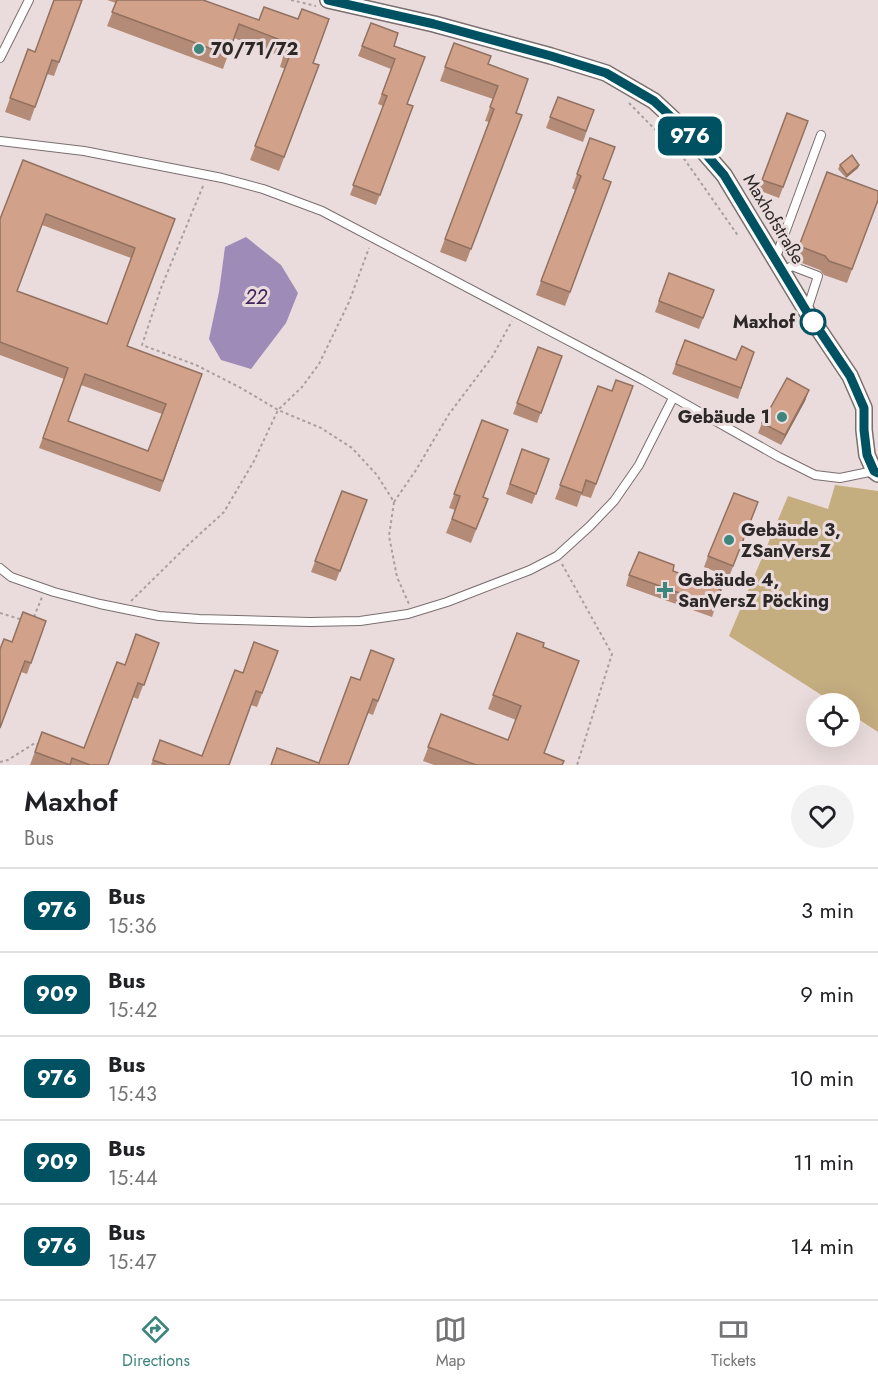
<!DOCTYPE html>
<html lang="en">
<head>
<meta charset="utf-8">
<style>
  :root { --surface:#fff; --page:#f2f2f2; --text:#202124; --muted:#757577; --line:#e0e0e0; --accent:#3e857e }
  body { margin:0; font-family:Jost,sans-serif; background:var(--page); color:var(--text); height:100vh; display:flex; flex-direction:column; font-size:22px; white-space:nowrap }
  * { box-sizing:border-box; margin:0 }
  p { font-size:20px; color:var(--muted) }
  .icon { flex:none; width:33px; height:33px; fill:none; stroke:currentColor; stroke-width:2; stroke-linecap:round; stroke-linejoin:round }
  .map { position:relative; height:765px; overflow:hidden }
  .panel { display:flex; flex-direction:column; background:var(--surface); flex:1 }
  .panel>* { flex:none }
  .badge { padding:0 12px; border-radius:9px; font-size:21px; line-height:39px }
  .tools { position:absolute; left:806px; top:693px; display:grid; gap:12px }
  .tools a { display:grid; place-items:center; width:54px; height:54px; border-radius:50%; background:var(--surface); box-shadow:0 6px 24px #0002; font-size:30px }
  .map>.badge { position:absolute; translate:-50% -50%; box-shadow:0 0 0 3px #fff }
  .round { display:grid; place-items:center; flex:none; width:63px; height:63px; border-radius:32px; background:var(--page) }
  .overview { display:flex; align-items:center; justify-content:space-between; height:102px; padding:0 24px }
  h1 { font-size:28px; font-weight:600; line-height:45px }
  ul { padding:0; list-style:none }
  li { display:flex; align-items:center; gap:18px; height:84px; padding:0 24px; border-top:2px solid var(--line) }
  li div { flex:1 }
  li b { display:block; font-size:22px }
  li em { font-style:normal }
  li .badge { min-width:66px; font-weight:700; text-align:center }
  .tabs { display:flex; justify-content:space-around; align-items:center; height:84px; border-top:2px solid var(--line); background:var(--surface); font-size:16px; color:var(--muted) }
  .tabs a { display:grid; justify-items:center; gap:3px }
  .tabs .selected { color:var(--accent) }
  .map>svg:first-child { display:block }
  .forest { fill:#c4ad7f }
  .water { fill:#9f8bb7 }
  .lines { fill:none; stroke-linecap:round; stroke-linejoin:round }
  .lane-casing { stroke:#7a6e6f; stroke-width:10 }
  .street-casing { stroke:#7a6e6f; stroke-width:18 }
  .path { stroke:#a99e9e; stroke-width:2; stroke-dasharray:3 3; stroke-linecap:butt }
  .lane { stroke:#fff; stroke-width:8 }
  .street { stroke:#fff; stroke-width:15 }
  .wall { fill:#b48b76; fill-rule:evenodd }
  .shaded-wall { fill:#927160 }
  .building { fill:#d1a289; stroke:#927160; stroke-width:1.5; fill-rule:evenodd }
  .line-casing { stroke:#fff; stroke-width:14 }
  .line { stroke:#005262; stroke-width:9 }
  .poi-dot { fill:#3e857e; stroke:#eadcdd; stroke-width:2 }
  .stop-dot { fill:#fff; stroke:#005262; stroke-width:3 }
  .labels { text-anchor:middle; stroke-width:6; stroke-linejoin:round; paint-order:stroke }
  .poi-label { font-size:18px; font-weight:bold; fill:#2d2828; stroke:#eadcdd; text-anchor:start }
  .street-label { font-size:18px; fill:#2d2828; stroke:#eadcdd }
  .stop-label { font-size:18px; font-weight:bold; fill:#2d2828; stroke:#eadcdd; text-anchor:end }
  .water-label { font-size:20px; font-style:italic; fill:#3f235a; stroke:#eadcdd }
</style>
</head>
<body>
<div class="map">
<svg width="878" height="765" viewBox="0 0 878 765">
  <rect width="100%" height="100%" fill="#eadcdd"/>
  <path class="forest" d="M835,485L878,491V732L849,713V704L834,703L729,636L788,496L828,509Z"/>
  <path class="water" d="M246,237L281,265L298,293L286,323L251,369L221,360L209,339L219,292L225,247Z"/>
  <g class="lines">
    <defs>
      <g id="lane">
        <path d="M0,58L29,0"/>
        <path d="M0,141L84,151L222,178L263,189L322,211L643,380L779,457L815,475L840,478L874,471"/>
        <path d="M776,257L821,135"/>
        <path d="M783,271L792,266L818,276L807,310"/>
        <path d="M0,568L11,577L54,592L100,604L159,616L199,619L310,622L360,621L408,614L447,602L530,570L557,556L590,526L614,501L639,465L673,398"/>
      </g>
      <path id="street" d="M328,0L434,24L551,56L606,73L654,101L684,129L724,175L807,312L850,376L864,408V430L867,455L874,471L878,474"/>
    </defs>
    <use href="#lane" class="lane-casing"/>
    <use href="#street" class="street-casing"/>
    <g class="path">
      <path d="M291,0L316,6"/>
      <path d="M629,103L685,160L739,237"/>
      <path d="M203,186L161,288L142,345L196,365L241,388L278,410L321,428L352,448L377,475L394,502L389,536L397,577L409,604"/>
      <path d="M394,502L416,470L449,414L492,357L512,321"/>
      <path d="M562,564L612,654L577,765"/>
      <path d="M131,601L189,544L224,512L254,461L278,410L302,387L319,364L349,302L369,248"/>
      <path d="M0,613L23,620"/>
      <path d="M34,617L42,597"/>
      <path d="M0,762L8,760L35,743L40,745"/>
    </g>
    <use href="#lane" class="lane"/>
    <use href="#street" class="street"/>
  </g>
  <g class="wall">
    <path d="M82,0L54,76L47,74L30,121L5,112L28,49L35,52Z"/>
    <path d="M107,0H203L259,20L264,7L313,63L319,65L279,171L250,160L285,69L280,67L283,57L234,38L223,69L107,26L116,3Z"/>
    <path d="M371,23L394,46L407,104L413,106L376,205L350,195L383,106L378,104L391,69L358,56Z"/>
    <path d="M454,43L488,64L516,113L522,115L466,262L440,252L489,122L485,121L493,99L440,81Z"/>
    <path d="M558,97L594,110L583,142L546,128Z"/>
    <path d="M787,113L808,121L779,198L758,190Z"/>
    <path d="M590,138L603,179L611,182L565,306L536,295L575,190L572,188Z"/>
    <path d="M23,160L175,219L127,346L202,374L160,492L39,448L64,379L0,355V219ZM42,225L131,258L107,324L17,291ZM81,385L162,414L148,451L68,421Z"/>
    <path d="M840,165H859L858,168L846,178L838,169Z"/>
    <path d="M827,172L878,200L847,283L824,275L820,270L794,260Z"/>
    <path d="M669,273L714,290L699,329L655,312Z"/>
    <path d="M685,340L736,360L754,352L738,399L672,374Z"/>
    <path d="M538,347L562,356L537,423L513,414Z"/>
    <path d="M598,386L612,391L633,386L591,498L581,495L577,507L555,499Z"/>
    <path d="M809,390L805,401L781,445L758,433L762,423Z"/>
    <path d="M482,420L483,497L488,499L471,543L446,533L455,510L449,508Z"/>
    <path d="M522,449L549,459L532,504L506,494Z"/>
    <path d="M342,491L367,500L336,581L311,572Z"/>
    <path d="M758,502L729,577L704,567L708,556Z"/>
    <path d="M673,571L716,606L712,617L626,586L629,575Z"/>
    <path d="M46,621L27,674L21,672L12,642Z"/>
    <path d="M517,633L543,647L544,753L562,765H434L423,761L441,714L508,740L516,720L488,709Z"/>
    <path d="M159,643L138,699L133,697L108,765H30L42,732L84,748Z"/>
    <path d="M278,651L257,707L251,705L229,765H151L160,740L202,756L243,673Z"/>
    <path d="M394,659L373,715L368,713L319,763L360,680Z"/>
  </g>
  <g class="shaded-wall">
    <path d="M859,165L858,168L846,178L847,175Z"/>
    <path d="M809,390L805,401L781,445L785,435Z"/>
  </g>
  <g class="building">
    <path d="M54,0H82L59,62L52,60L35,107L10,98L28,49L35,52Z"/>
    <path d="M117,0H203L259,20L264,7L298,19L302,9L329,19L313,63L319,65L284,157L255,146L290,55L285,53L288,43L239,24L228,55L112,12Z"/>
    <path d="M371,23L398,33L394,46L425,57L407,104L413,106L380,195L353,185L387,96L382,94L395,59L362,46Z"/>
    <path d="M454,43L491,56L488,64L528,79L516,113L522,115L471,249L445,239L494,109L490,107L498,86L445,67Z"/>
    <path d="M558,97L594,110L586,131L550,117Z"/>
    <path d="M787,113L808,121L783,187L762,180Z"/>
    <path d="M590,138L615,147L603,179L611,182L570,292L541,281L581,176L577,174Z"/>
    <path d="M852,155L859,165L847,175L840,165Z"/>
    <path d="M23,160L175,219L127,346L202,374L163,481L43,438L68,368L0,342V219ZM46,214L135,248L107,324L17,291ZM85,374L166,404L148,451L68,421Z"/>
    <path d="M827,172L878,191V200L852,269L829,261L825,256L799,246Z"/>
    <path d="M669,273L714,290L703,318L659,301Z"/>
    <path d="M685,340L736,360L742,346L754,352L741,388L676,364Z"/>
    <path d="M538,347L562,356L541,413L517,403Z"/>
    <path d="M787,378L809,390L785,435L762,423Z"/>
    <path d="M616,380L633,386L596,484L586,480L582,493L560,485L598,386L612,391Z"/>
    <path d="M482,420L508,430L483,497L488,499L476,529L452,519L460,496L454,494Z"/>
    <path d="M522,449L549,459L536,494L510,484Z"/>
    <path d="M342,491L367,500L340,571L315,561Z"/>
    <path d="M734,493L758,502L733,566L708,556Z"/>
    <path d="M639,552L674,565L673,571L707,584L708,582L721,590L716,606L629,575Z"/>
    <path d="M23,612L46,621L31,663L25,661L0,728V649L4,639L12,642Z"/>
    <path d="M517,633L544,643L543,647L579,661L544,753L564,761L562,765H476L428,747L441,714L508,740L521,706L493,695Z"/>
    <path d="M136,634L159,643L144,685L138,683L108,765H90L72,758L70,765L35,752L42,732L84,748L117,662L125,665Z"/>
    <path d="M254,642L278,651L262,693L256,691L229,765H167L153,760L160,740L202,756L235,670L243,673Z"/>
    <path d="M371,650L394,659L378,701L373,699L348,765H271L277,748L319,763L351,677L360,680Z"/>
  </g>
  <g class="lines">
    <defs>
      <path id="line" d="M328,0L434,24L551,56L606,73L654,101L684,129L724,175L807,312L850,376L864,408V430L867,455L874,471L878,473"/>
    </defs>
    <use href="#line" class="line-casing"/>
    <use href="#line" class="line"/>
  </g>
  <g class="poi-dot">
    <circle cx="199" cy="49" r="6"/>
    <circle cx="782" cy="417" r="6"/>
    <circle cx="729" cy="540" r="6"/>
    <path d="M662 581h6v6h6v6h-6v6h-6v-6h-6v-6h6z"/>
  </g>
  <circle class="stop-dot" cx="813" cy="322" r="12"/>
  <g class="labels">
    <g class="poi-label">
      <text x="211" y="55">70/71/72</text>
      <text x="770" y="423" text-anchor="end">Gebäude 1</text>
      <text x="741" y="536">Gebäude 3,<tspan x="741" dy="21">ZSanVersZ</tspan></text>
      <text x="678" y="586">Gebäude 4,<tspan x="678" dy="21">SanVersZ Pöcking</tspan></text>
    </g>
    <g class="street-label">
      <text transform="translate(774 219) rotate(59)" y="6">Maxhofstraße</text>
    </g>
    <g class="stop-label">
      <text x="795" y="328">Maxhof</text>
    </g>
    <g class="water-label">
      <text x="256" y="304">22</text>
    </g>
  </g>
</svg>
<div class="tools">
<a><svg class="icon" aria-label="locate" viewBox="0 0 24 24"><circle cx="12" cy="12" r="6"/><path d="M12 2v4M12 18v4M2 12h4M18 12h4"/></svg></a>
</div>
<b class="badge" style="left:690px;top:136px;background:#005262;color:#fff">976</b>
</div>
<section class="panel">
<div class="overview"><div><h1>Maxhof</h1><p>Bus</p></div><a class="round"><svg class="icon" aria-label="heart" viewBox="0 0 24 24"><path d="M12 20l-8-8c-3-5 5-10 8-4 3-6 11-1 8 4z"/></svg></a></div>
<ul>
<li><span class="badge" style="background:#005262;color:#fff">976</span><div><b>Bus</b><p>15:36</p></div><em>3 min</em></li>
<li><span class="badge" style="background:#005262;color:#fff">909</span><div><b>Bus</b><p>15:42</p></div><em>9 min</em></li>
<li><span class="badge" style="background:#005262;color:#fff">976</span><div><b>Bus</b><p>15:43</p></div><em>10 min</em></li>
<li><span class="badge" style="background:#005262;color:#fff">909</span><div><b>Bus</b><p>15:44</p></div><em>11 min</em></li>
<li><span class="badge" style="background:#005262;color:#fff">976</span><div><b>Bus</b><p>15:47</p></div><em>14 min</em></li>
</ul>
</section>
<nav class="tabs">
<a class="selected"><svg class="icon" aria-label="directions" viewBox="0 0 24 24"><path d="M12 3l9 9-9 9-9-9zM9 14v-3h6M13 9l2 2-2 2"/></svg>Directions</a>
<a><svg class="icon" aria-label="map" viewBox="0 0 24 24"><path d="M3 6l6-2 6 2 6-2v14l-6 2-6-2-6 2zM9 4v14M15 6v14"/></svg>Map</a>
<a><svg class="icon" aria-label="tickets" viewBox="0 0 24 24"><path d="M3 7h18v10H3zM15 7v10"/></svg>Tickets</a>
</nav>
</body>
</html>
